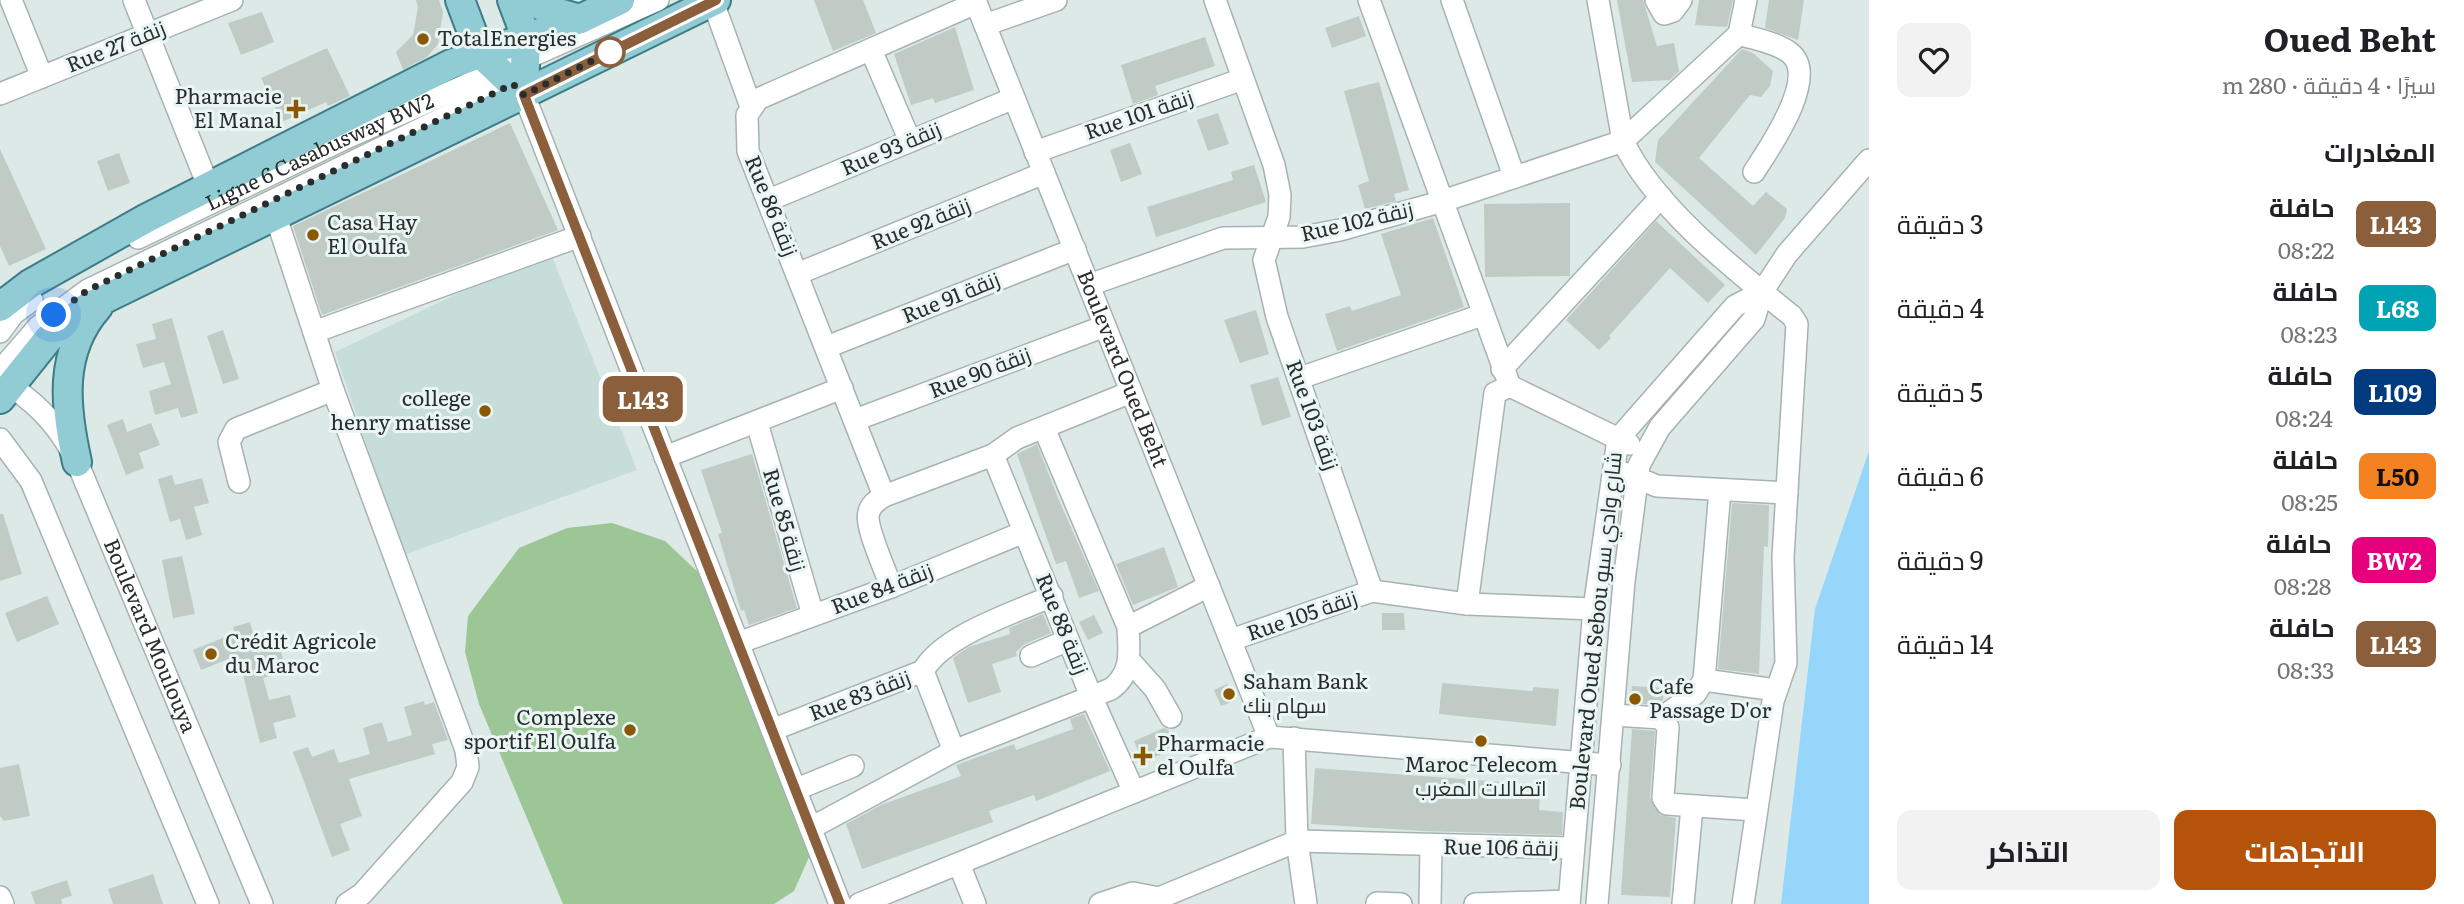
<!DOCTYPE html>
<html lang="ar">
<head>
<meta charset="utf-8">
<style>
  :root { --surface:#fff; --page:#f2f2f2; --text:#202124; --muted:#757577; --accent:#b45309 }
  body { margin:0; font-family:Literata,Cairo,serif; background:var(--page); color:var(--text); direction:rtl; height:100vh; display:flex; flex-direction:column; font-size:26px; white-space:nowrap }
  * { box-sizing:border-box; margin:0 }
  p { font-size:23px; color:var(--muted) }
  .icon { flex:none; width:38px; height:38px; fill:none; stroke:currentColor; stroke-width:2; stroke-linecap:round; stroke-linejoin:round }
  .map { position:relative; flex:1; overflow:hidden; direction:ltr }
  .drawer { display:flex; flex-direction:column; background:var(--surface); width:595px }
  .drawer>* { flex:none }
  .badge { padding:0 14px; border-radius:10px; font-size:24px; line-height:46px }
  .you { position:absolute; width:35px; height:35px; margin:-18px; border:5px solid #fff; border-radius:50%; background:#1a73e8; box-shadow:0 0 0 10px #1a73e833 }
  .map>.badge { position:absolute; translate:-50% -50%; box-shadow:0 0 0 4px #fff }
  h2 { padding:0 28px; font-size:26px; line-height:63px }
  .round { display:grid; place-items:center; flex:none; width:74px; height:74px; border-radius:14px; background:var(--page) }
  .headline { display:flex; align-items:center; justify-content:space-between; height:119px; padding:0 28px }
  h1 { font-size:33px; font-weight:700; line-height:52px }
  .action { display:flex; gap:14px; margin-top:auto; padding:14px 28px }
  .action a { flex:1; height:80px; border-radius:14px; background:var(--accent); color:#fff; font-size:28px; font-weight:700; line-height:80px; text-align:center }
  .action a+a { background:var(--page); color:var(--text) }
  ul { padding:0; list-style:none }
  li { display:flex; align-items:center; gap:21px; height:84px; padding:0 28px }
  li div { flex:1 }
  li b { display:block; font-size:26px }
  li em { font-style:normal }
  li .badge { min-width:77px; font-weight:700; text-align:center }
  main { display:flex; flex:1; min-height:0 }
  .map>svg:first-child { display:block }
  .built { fill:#c7ddda }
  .green { fill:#9cc695 }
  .water { fill:#96d6fa }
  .building { fill:#c0cbc5 }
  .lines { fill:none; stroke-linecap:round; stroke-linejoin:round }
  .minor-casing { stroke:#a7b3b2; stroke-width:24 }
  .major-casing { stroke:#3c7d87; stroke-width:32 }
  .minor { stroke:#fff; stroke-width:21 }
  .major { stroke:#91cbd4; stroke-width:28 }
  .line-casing { stroke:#fff; stroke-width:16 }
  .line { stroke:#8b5e3c; stroke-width:10 }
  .walk { stroke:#292e2d; stroke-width:7; stroke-dasharray:0 12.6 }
  .poi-dot { fill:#8a5801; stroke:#e9f6f4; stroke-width:2.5 }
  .stop-dot { fill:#fff; stroke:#8b5e3c; stroke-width:3.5 }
  .labels { text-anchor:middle; stroke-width:6; stroke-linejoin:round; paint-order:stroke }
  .poi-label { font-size:21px; fill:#292e2d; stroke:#e9f6f4; text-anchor:start }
  .street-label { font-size:21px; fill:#292e2d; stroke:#e9f6f4 }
</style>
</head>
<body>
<main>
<section class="drawer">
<div class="headline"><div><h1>Oued Beht</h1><p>سيرًا · 4 دقيقة · 280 m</p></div><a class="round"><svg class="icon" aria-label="heart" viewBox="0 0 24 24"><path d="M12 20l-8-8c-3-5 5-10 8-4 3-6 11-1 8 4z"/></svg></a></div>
<h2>المغادرات</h2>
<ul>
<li><span class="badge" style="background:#8b5e3c;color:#fff">L143</span><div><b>حافلة</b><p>08:22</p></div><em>3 دقيقة</em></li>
<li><span class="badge" style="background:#00a3b4;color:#fff">L68</span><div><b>حافلة</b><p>08:23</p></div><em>4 دقيقة</em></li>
<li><span class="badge" style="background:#003b80;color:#fff">L109</span><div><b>حافلة</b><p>08:24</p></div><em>5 دقيقة</em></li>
<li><span class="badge" style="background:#f58220;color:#111">L50</span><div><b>حافلة</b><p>08:25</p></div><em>6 دقيقة</em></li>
<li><span class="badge" style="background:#e6007e;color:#fff">BW2</span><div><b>حافلة</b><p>08:28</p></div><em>9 دقيقة</em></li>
<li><span class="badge" style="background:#8b5e3c;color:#fff">L143</span><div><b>حافلة</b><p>08:33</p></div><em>14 دقيقة</em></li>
</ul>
<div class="action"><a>الاتجاهات</a><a>التذاكر</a></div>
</section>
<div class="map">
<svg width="1869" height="904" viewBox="0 0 1869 904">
  <rect width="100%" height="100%" fill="#dce9e7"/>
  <path class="built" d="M553,259L637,470L404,555L335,352L465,290Z"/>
  <path class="green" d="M612,523L665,541L700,574L782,755L811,828L809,857L794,891L774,904H563L479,704L465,652L468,616L519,548L567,528Z"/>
  <path class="water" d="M1869,451V904H1781L1815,609Z"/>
  <g class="building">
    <path d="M416,0H439L443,12L438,44L427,57L403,70L396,52L413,35L418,7Z"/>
    <path d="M814,0H863L876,33L833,51Z"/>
    <path d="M1617,0H1643L1657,46L1674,43L1679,71L1670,80L1632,82Z"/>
    <path d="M1699,0H1733L1727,27L1695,25Z"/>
    <path d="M1769,0H1804L1798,40L1765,28Z"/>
    <path d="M262,12L274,42L241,55L228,23Z"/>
    <path d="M1359,16L1366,36L1332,48L1325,28Z"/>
    <path d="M955,27L974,90L935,103L933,98L911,105L894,54Z"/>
    <path d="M1205,37L1215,66L1155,86L1158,95L1133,104L1121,65Z"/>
    <path d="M327,48L350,96L328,106L326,102L282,122L261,78Z"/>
    <path d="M1742,49L1753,53L1773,71L1770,86L1761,97L1750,95L1699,158L1753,206L1766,192L1787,209L1785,218L1756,255L1655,162L1658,140Z"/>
    <path d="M1379,82L1409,190L1394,194L1396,201L1365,209L1358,185L1369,181L1344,91Z"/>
    <path d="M1218,113L1229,144L1208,151L1197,120Z"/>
    <path d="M510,123L558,230L322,315L293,226Z"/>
    <path d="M1130,143L1142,174L1121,182L1110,150Z"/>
    <path d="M0,149L46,249L9,266L0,246Z"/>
    <path d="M119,153L130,183L108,191L97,161Z"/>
    <path d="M1254,165L1266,202L1156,237L1147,207L1233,180L1231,172Z"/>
    <path d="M1570,203V276L1485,277L1484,204Z"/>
    <path d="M1433,218L1464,307L1337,351L1325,314L1350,306L1352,311L1401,295L1381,234Z"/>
    <path d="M1656,221L1725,285L1708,303L1670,268L1609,336L1611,338L1599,350L1566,320Z"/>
    <path d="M1256,310L1269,354L1240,363L1224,320Z"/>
    <path d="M172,318L198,413L181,418L178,408L155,415L149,391L171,384L164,362L143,368L136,344L156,339L152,324Z"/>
    <path d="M223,330L239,379L223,384L207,336Z"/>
    <path d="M1278,377L1291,417L1262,426L1250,385Z"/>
    <path d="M123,419L127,432L151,423L160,445L139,453L144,468L126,475L107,425Z"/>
    <path d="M1037,444L1058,498L1099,591L1079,598L1066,561L1056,564L1017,454Z"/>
    <path d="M752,454L797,608L749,625L744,610L741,611L718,534L722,533L701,470Z"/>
    <path d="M172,475L175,485L202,478L209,503L194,507L202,535L186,540L180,519L170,522L158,479Z"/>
    <path d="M1732,503L1769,505L1768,547L1764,546L1759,674L1718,669Z"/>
    <path d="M0,514H3L22,574L0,581Z"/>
    <path d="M1164,547L1178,587L1133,605L1116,564Z"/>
    <path d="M182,556L195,614L173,618L162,560Z"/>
    <path d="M47,596L59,624L17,642L5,613Z"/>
    <path d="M1382,613H1404L1405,630H1382Z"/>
    <path d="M1043,614L1051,633L1025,644L1016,652L1017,656L992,664L1001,692L968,703L953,658L969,647L1010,634L1009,628Z"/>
    <path d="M1094,615L1103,633L1088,640L1079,622Z"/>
    <path d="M250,622L258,653L280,647L286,672L263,678L269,700L290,695L296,717L273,723L277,738L260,743L238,655L201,670L193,650L235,633L233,627Z"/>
    <path d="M1442,683L1533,691V687L1559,689L1556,726L1439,714Z"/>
    <path d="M1227,684L1234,701L1221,706L1214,690Z"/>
    <path d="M1632,686L1664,688L1663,700L1657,705L1631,703Z"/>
    <path d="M424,701L425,705L434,702L448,740L432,744L435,754L349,779L362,816L340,824L350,850L332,857L293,752L308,747L312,757L334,749L339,763L370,754L363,728L382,722L388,742L412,735L404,707Z"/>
    <path d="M1084,714L1110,771L1036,801L1034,795L989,811L993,822L862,869L846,824L881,805L961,776L956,765L1014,744L1016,750L1073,729L1070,719Z"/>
    <path d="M1164,728L1168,730L1176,748L1143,762L1134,741Z"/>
    <path d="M1632,729L1655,731L1650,798L1660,815L1676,818L1670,897L1621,895Z"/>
    <path d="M19,764L30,816L4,821L0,816V768Z"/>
    <path d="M1315,768L1541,785L1539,810L1563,812L1562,835L1424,831L1311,824Z"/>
    <path d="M153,874L163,904H113L108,889Z"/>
    <path d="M67,880L72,896L61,899L62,904H35L31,892Z"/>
  </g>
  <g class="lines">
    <defs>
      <g id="minor">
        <path d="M11,0L42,77"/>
        <path d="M134,0L209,188"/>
        <path id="s1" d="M975,0L1269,737"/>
        <path d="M1215,0L1274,165L1280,195L1279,217L1264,260L1277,317L1372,591"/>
        <path d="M1369,0L1510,386"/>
        <path d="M1452,0L1514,176"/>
        <path d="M1598,0L1623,141C1653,206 1736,271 1792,316L1797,324L1783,557L1786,663L1773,701L1743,904"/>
        <path d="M1656,0L1664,14L1673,11L1681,0"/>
        <path d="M713,2L751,107"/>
        <path d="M985,25L1056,0"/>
        <path d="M1739,34C1754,39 1778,43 1790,53C1820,77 1768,150 1754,172"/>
        <path d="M871,50L910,141"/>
        <path d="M0,94L232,0"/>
        <path d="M524,95L840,904"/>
        <path d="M1035,152L1243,79"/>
        <path d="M769,200L1014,98"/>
        <path d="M275,214L333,390L466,750L468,767L462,782L362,894L347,904"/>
        <path id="s2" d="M138,238L344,139L658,0"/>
        <path d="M797,274L1044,173"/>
        <path d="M1089,285L1223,238L1303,237L1340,230L1440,202L1623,141L1739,34L1746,0"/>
        <path d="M0,332L13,314L32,300"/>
        <path d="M314,332L580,236"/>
        <path d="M827,347L1075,249"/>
        <path d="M1502,369L1661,197"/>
        <path d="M0,371L38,327L88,290L491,95"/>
        <path d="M1300,378L1482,315"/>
        <path id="s3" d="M12,387C42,408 61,429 77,462L262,904"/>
        <path d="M855,420L1105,326"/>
        <path d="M757,423L813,615"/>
        <path d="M0,439L31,481L208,904"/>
        <path d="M993,455L1091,696L1134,792"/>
        <path d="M665,457L842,388"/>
        <path d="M1624,473L1657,486L1787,493"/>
        <path d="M239,482L229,442L236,429L333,390"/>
        <path d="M884,496L748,151L747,115L758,99L976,3"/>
        <path d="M891,587C886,571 864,525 869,512C871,504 878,500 884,496L993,455L1017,438L1131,392"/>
        <path d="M1467,604L1495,393L1510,386L1629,444"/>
        <path d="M1128,627L1209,586"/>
        <path d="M1231,640L1372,591L1467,604L1594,609"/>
        <path d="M738,643L891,587L1024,532"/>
        <path d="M1031,656L1068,640"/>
        <path d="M1130,661L1155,689L1171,717"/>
        <path d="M923,671L954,751"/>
        <path d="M1704,680L1776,690"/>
        <path d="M1613,715L1661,718"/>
        <path d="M1661,718L1695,694L1704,680L1720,490"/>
        <path d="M1661,718L1668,727L1663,798L1667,804L1755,810"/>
        <path d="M772,730L923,671C943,635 1014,613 1052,596"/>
        <path d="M1294,738L1297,841L1306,904"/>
        <path d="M797,789L853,766"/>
        <path d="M811,828L954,751L1111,689C1133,673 1129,651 1128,627L1044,428"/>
        <path d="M959,864L975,904"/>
        <path d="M0,897L3,904"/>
        <path d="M1377,903L1401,904"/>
        <path d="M859,904L1269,737L1610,765"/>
        <path d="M1100,904L1133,893L1159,898L1297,841L1572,848"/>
        <path d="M1430,904L1431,847"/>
        <path d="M1475,904L1569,901"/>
        <path d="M1569,904L1594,609L1618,439L1735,306L1762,292"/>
        <path d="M1597,904L1624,581L1639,465L1660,427L1754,319L1762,292L1787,254L1869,160"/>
        <path d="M1683,904L1692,807"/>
      </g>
      <g id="major">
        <path d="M460,0L480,53L524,95"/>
        <path d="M512,0L526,37L524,95"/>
        <path d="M529,0L555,12L580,19"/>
        <path d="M0,307L30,284L147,218L451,64L580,19L620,0"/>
        <path d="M0,399L49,338L86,308L716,0"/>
        <path d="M77,462C65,408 58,352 98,307"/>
      </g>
    </defs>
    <use href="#minor" class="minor-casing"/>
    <use href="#major" class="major-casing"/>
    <use href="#minor" class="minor"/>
    <use href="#major" class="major"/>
  </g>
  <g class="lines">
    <defs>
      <path id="line" d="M716,0L524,95L840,904"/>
    </defs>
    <use href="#line" class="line-casing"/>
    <use href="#line" class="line"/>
    <path class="walk" d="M54,315L88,290L513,84L524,95L618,48L610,52"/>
  </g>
  <g class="poi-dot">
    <circle cx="423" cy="39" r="7"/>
    <path d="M292.5 98.5h7v7h7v7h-7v7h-7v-7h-7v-7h7z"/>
    <circle cx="313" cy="235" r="7"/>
    <circle cx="485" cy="411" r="7"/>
    <circle cx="211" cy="654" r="7"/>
    <circle cx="1229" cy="694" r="7"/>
    <circle cx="1635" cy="699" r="7"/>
    <circle cx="630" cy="730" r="7"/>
    <circle cx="1481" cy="741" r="7"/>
    <path d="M1139.5 745.5h7v7h7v7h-7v7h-7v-7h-7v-7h7z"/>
  </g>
  <circle class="stop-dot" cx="610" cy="52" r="14"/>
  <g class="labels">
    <g class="poi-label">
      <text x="437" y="46">TotalEnergies</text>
      <text x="282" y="104" text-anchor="end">Pharmacie<tspan x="282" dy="24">El Manal</tspan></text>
      <text x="327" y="230">Casa Hay<tspan x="327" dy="24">El Oulfa</tspan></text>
      <text x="471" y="406" text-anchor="end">college<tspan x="471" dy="24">henry matisse</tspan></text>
      <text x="225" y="649">Crédit Agricole<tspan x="225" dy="24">du Maroc</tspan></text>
      <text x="1243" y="689">Saham Bank<tspan x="1243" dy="24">سهام بنك</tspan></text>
      <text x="1649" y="694">Cafe<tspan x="1649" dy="24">Passage D'or</tspan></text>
      <text x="616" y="725" text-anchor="end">Complexe<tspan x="616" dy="24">sportif El Oulfa</tspan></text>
      <text x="1157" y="751">Pharmacie<tspan x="1157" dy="24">el Oulfa</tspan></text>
      <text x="1481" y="772" text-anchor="middle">Maroc Telecom<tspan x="1481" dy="24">اتصالات المغرب</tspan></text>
    </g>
    <g class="street-label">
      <text transform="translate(116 47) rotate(-22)" y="7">Rue 27 زنقة</text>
      <text transform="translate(1139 115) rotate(-19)" y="7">Rue 101 زنقة</text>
      <text transform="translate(891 149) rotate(-23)" y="7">Rue 93 زنقة</text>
      <text dy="7" stroke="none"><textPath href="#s2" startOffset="201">Ligne 6 Casabusway BW2</textPath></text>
      <text transform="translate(771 206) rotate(68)" y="7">Rue 86 زنقة</text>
      <text transform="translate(1357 222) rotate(-13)" y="7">Rue 102 زنقة</text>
      <text transform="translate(921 224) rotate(-22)" y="7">Rue 92 زنقة</text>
      <text transform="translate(951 298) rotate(-22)" y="7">Rue 91 زنقة</text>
      <text dy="7" stroke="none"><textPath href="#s1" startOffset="397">Boulevard Oued Beht</textPath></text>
      <text transform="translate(980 373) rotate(-21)" y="7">Rue 90 زنقة</text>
      <text transform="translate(1312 415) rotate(70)" y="7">Rue 103 زنقة</text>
      <text transform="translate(784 520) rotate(74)" y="7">Rue 85 زنقة</text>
      <text transform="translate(882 589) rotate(-21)" y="7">Rue 84 زنقة</text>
      <text transform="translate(1302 616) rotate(-19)" y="7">Rue 105 زنقة</text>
      <text transform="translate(1062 624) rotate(68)" y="7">Rue 88 زنقة</text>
      <text transform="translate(1596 631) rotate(-84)" y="7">Boulevard Oued Sebou شارع وادي سبو</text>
      <text dy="7" stroke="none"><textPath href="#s3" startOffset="289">Boulevard Moulouya</textPath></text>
      <text transform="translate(860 696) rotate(-21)" y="7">Rue 83 زنقة</text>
      <text transform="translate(1501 848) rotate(1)" y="7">Rue 106 زنقة</text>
    </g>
  </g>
</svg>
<div class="you" style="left:54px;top:315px"></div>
<b class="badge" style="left:643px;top:399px;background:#8b5e3c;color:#fff">L143</b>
</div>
</main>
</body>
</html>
